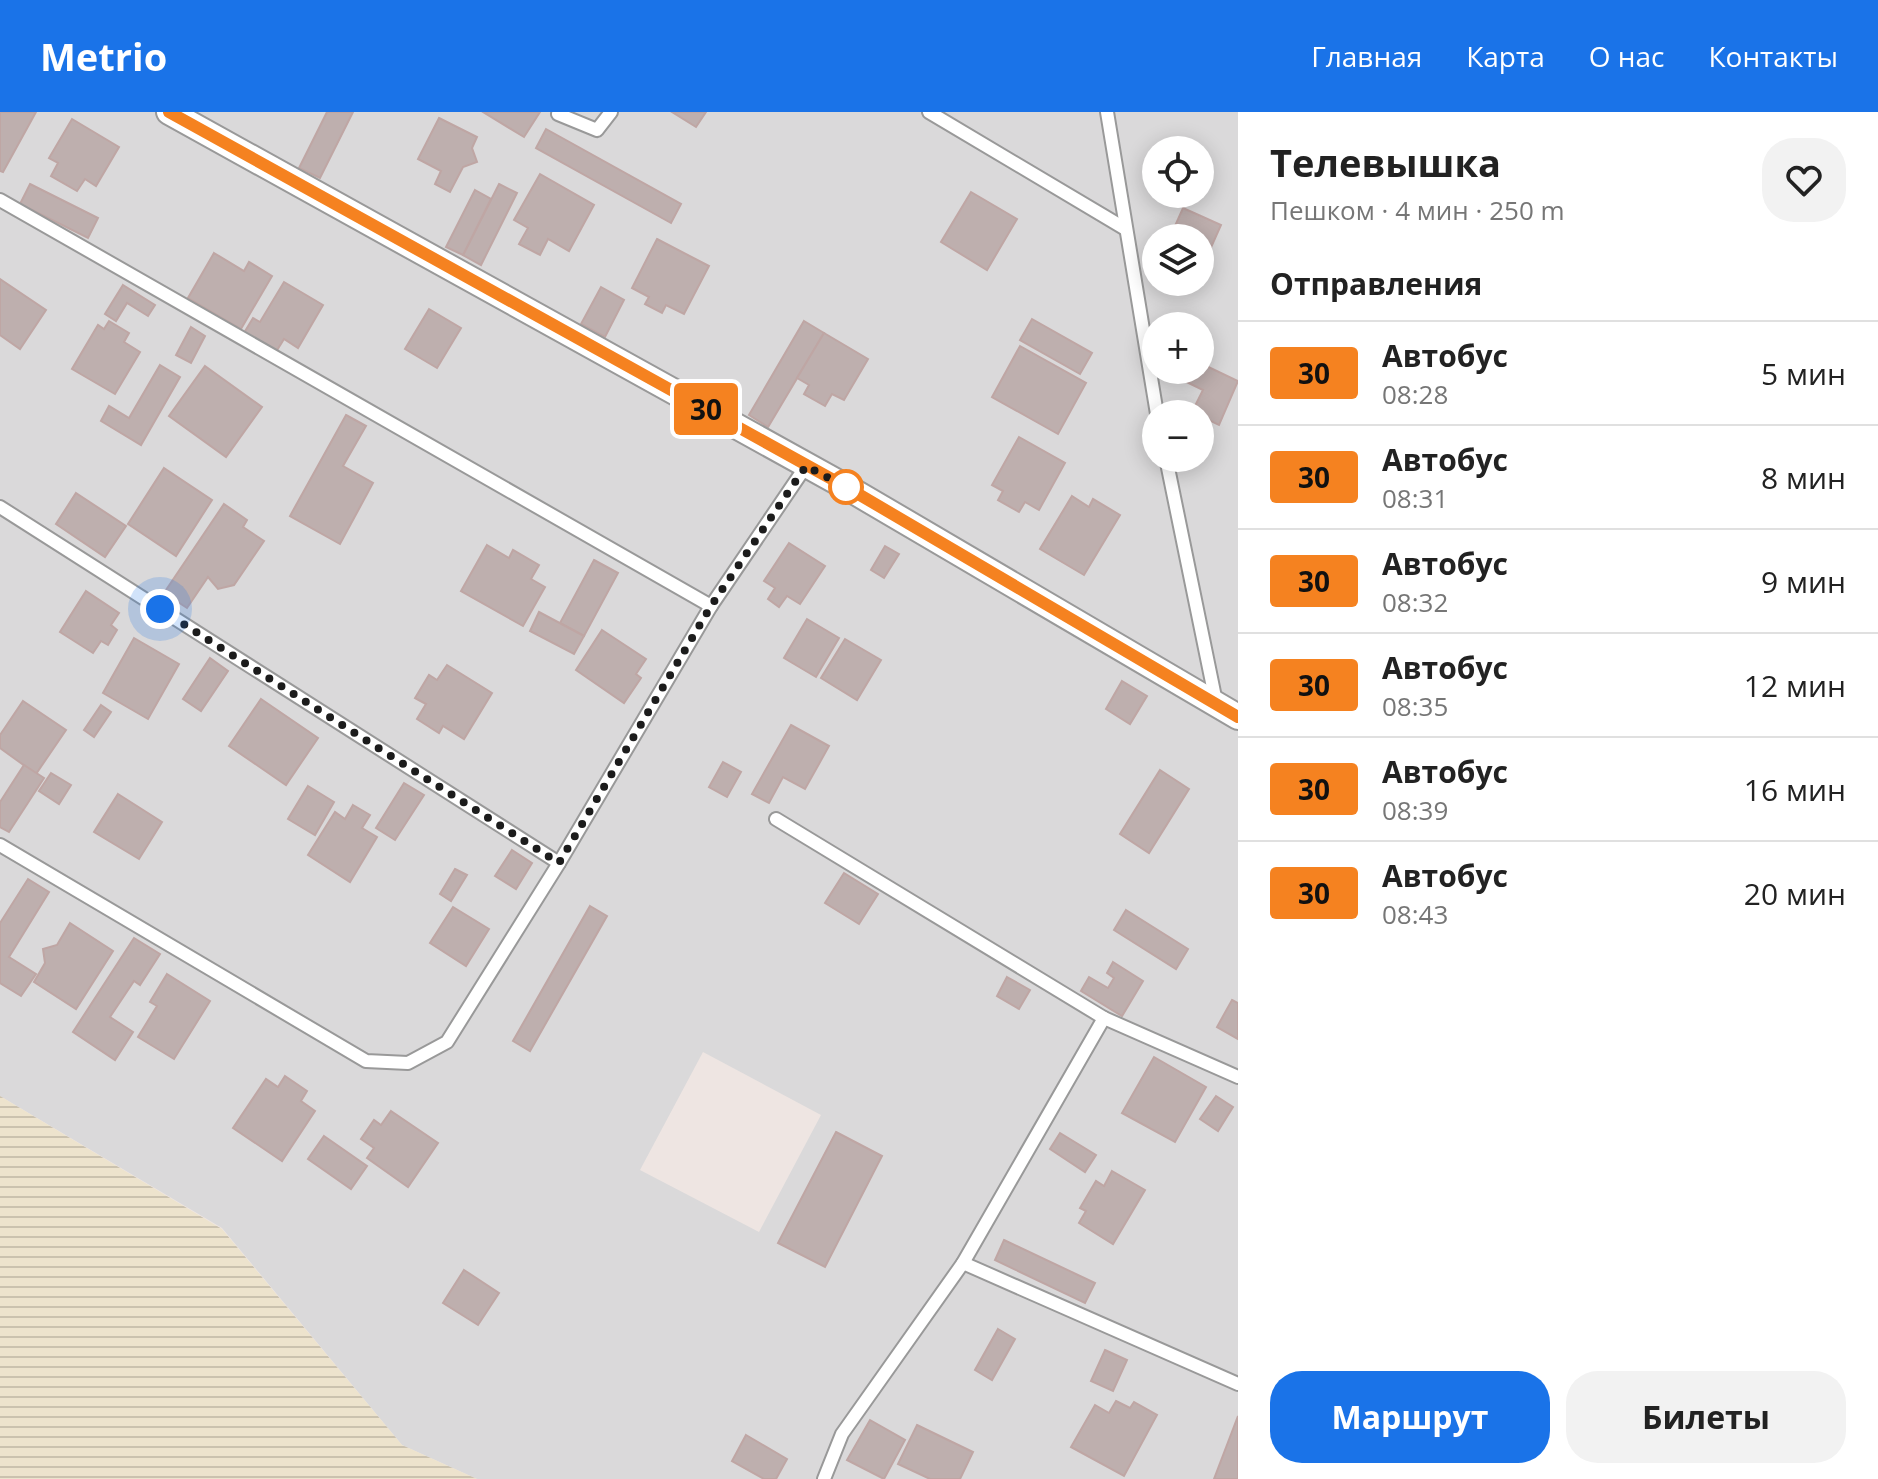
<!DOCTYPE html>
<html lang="ru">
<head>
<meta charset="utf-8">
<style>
  :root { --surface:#fff; --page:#f2f2f2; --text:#222; --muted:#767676; --line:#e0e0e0; --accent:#1a73e8 }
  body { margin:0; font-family:"Open Sans",sans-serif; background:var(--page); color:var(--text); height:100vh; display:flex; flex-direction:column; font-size:30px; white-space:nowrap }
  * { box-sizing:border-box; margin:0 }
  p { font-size:26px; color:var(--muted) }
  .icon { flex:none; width:44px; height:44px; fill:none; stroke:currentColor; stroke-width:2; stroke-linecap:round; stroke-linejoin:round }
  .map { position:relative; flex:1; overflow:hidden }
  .side { display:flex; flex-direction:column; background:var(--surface); width:640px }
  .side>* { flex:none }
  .badge { padding:0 16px; border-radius:6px; font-size:28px; line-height:52px }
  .buttons { position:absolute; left:1142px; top:24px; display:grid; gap:16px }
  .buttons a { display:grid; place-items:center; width:72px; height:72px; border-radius:50%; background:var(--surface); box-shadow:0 4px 20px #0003; font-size:40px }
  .you { position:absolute; width:40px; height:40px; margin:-20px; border:6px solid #fff; border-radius:50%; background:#1a73e8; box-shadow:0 0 0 12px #1a73e833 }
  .map>.badge { position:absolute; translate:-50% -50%; box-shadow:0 0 0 4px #fff }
  h2 { padding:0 32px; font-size:30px; line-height:72px }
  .round { display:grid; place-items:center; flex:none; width:84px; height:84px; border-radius:32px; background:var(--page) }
  .head { display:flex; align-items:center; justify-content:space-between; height:136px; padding:0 32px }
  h1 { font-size:38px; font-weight:700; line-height:60px }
  .action { display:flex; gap:16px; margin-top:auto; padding:16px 32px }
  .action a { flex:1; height:92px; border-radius:32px; background:var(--accent); color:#fff; font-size:32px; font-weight:700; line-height:92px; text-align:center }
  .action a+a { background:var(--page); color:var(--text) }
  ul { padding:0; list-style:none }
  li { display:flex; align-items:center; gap:24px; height:104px; padding:0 32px; border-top:2px solid var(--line) }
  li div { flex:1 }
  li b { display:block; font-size:30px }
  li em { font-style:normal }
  li .badge { min-width:88px; font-weight:700; text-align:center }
  header { display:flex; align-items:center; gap:48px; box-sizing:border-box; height:112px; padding:0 40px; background:var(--accent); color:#fff }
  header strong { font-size:38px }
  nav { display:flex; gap:44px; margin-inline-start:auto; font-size:28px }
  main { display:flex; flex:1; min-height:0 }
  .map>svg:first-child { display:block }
  .residential { fill:#dad9da; fill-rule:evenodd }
  .farmland { fill:url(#farmland-rules) }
  .building { fill:#beafae; stroke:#bfa6a4; stroke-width:2 }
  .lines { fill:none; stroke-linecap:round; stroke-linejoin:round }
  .service-casing { stroke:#999; stroke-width:16 }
  .minor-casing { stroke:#999; stroke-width:28 }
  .service { stroke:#fff; stroke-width:12 }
  .minor { stroke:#fff; stroke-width:24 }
  .line-casing { stroke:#fff; stroke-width:18 }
  .line { stroke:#f58220; stroke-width:12 }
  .walk { stroke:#1c1c1c; stroke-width:8; stroke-dasharray:0 14.4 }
  .stop-dot { fill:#fff; stroke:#f58220; stroke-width:4 }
</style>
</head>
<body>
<header>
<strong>Metrio</strong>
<nav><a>Главная</a><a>Карта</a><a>О нас</a><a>Контакты</a></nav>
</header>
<main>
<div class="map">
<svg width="1238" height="1367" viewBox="0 0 1238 1367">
  <defs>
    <pattern id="farmland-rules" width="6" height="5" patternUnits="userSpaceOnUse" patternTransform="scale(2)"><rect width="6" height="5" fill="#ede3cd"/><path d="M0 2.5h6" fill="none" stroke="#cbc2af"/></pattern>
  </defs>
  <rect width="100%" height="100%" fill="#eee5e2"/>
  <path class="residential" d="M0,0H1238V1367H477L402,1333L222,1116L0,984ZM1156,38H1200V82H1156ZM1156,126H1200V170H1156ZM1156,214H1200V258H1156ZM1156,302H1200V346H1156ZM703,940L821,1003L759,1120L640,1058Z"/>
  <path class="farmland" d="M0,984L222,1117L402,1333L477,1367H0Z"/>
  <g class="building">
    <path d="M0,0H36L3,60L0,59Z"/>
    <path d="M327,0H353L320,66L299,56Z"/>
    <path d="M483,0H540L524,25Z"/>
    <path d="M672,0H706L696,15Z"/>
    <path d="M439,6L477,25L472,36L477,50L463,55L450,80L435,72L441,59L418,47Z"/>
    <path d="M72,7L119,35L96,74L85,67L77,79L51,64L58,51L49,46Z"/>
    <path d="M546,17L681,92L671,111L536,36Z"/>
    <path d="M540,62L594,93L569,139L548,127L540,143L519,132L528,116L514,108Z"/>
    <path d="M30,72L98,106L88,126L20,92Z"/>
    <path d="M499,72L517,81L481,153L463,143Z"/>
    <path d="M475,78L491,87L463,143L446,135Z"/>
    <path d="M971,80L1017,107L987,158L941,130Z"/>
    <path d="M1183,96L1221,113L1209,140L1200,136V126L1171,123Z"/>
    <path d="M657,127L709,154L684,202L666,193L662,201L645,192L649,185L632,176Z"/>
    <path d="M214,141L244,159L249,150L272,164L241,217L188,186Z"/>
    <path d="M0,167L46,198L20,237L0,223Z"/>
    <path d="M284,170L323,193L298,236L284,227L276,240L244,221L253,206L260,210Z"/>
    <path d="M123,173L155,193L148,204L127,191L116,209L105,202Z"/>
    <path d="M601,175L624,188L605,225L581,212Z"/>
    <path d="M429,197L461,216L437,256L405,237Z"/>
    <path d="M1032,207L1092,241L1080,262L1020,228Z"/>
    <path d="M109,209L129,221L124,230L140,240L115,282L72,257L98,213L104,217Z"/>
    <path d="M804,209L824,221L768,315L749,303Z"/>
    <path d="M191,215L205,224L191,251L176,243Z"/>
    <path d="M824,221L868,247L844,288L832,282L825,294L804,282L809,273L797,266Z"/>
    <path d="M1020,234L1086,271L1058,322L992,285Z"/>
    <path d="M1200,251L1238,269L1219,313L1192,300L1203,278L1162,258H1200Z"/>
    <path d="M160,253L180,265L141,333L101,309L109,294L129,306Z"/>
    <path d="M205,254L262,295L226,345L169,304Z"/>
    <path d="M346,303L366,314L343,354L373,371L340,432L290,404Z"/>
    <path d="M1019,325L1065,351L1039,398L1025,390L1019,400L998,388L1003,379L992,373Z"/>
    <path d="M164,356L212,388L176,444L128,412Z"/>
    <path d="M76,381L126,414L105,445L56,412Z"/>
    <path d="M1072,384L1089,395L1093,387L1120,403L1084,463L1040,437Z"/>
    <path d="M224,392L247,408L243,415L264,429L234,473L218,477L208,465L187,496L164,481Z"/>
    <path d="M789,431L825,454L800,492L787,484L779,495L768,487L775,476L764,469Z"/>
    <path d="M487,433L509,446L513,438L539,453L531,467L545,475L523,514L461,479Z"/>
    <path d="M885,434L899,442L884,466L871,458Z"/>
    <path d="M594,448L618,461L584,524L560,511Z"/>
    <path d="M86,479L119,501L111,513L117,518L108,533L101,529L93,541L60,520Z"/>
    <path d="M539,500L584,524L574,542L530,519Z"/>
    <path d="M807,507L839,526L816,565L784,546Z"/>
    <path d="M602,518L646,547L636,562L641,566L624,591L576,558Z"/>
    <path d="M134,526L179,552L148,607L103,581Z"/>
    <path d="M845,527L881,548L857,588L821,566Z"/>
    <path d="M210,546L228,559L201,599L183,587Z"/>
    <path d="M447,553L492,581L464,627L443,614L439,621L417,607L426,592L415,586L429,563L437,568Z"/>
    <path d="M1122,569L1147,584L1130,612L1106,597Z"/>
    <path d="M261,587L318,626L286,673L229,634Z"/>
    <path d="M23,589L66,618L36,662L0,636V623Z"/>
    <path d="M101,593L111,600L94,625L84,618Z"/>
    <path d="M791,613L829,634L805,677L783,665L769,691L752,682Z"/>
    <path d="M723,650L741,660L727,685L709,675Z"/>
    <path d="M24,653L44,666L9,720L0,715V690Z"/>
    <path d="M1160,658L1189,677L1149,741L1120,722Z"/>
    <path d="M51,661L71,673L59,692L39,679Z"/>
    <path d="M404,671L424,683L395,728L376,716Z"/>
    <path d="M308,674L334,690L315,723L288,707Z"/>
    <path d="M118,682L162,710L139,747L94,720Z"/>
    <path d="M353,693L370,703L362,716L377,725L350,770L308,743L335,700L345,707Z"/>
    <path d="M512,738L532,751L516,777L495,764Z"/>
    <path d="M455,757L467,763L451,789L440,782Z"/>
    <path d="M844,761L878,782L859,812L825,791Z"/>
    <path d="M28,767L49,780L9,845L36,862L21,884L0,871V811Z"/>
    <path d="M590,794L607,804L530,939L513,929Z"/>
    <path d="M453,795L489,817L466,854L430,831Z"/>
    <path d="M1126,798L1188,837L1176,857L1114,818Z"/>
    <path d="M70,811L113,839L76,897L34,870L45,851L43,837L57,833Z"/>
    <path d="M134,826L160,842L140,873L134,869L110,905L133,920L115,948L73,920Z"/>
    <path d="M1113,850L1143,869L1122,904L1081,879L1089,865L1108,876L1114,866L1107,861Z"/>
    <path d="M167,862L210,889L174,947L138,925L157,894L150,890Z"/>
    <path d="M1007,865L1030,878L1019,897L997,884Z"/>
    <path d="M1232,888L1238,891V927L1217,915Z"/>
    <path d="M1154,945L1206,975L1175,1030L1122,1001Z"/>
    <path d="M285,964L307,979L301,989L315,999L282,1049L233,1016L266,967L278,975Z"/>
    <path d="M1216,984L1233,995L1218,1019L1200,1007Z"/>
    <path d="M391,999L438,1031L408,1075L367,1046L374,1036L361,1027L374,1008L381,1013Z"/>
    <path d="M836,1020L882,1044L825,1155L778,1131Z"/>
    <path d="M1060,1021L1096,1043L1085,1060L1050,1037Z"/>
    <path d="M324,1024L367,1054L351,1077L308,1047Z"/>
    <path d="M1112,1059L1145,1078L1113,1132L1079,1111L1086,1099L1080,1096L1096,1069L1104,1074Z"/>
    <path d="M1004,1128L1095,1171L1085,1191L995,1148Z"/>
    <path d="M464,1158L499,1181L478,1213L443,1191Z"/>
    <path d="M998,1217L1015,1227L992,1268L975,1258Z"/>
    <path d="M1105,1238L1127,1248L1113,1279L1091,1269Z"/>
    <path d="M1116,1289L1130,1296L1134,1290L1157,1303L1124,1364L1071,1335L1095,1293L1109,1301Z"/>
    <path d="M1238,1304V1367H1214Z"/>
    <path d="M870,1308L905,1328L884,1367L847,1348Z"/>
    <path d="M917,1313L973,1340L960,1367H930L898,1352Z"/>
    <path d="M746,1323L787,1347L776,1367H764L732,1349Z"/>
  </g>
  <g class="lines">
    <defs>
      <g id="service">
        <path d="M929,0L1124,116"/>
        <path d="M1107,0L1157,302"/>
        <path d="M558,2L597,18L611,0"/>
        <path d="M0,88L711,494"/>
        <path d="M1166,346L1216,590"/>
        <path d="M0,395L559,751"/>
        <path d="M776,707L1104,906"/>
        <path d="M0,733L366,949L408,951L447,930L559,751L711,494L806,354"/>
        <path d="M963,1151L1238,1272"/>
        <path d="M824,1367L842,1322L963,1151L1104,906L1238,965"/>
      </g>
      <path id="minor" d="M169,0L848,376L1238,605"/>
    </defs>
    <use href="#service" class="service-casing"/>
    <use href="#minor" class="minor-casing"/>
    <use href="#service" class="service"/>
    <use href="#minor" class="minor"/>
  </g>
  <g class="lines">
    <defs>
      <path id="line" d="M169,0L848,376L1238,605"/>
    </defs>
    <use href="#line" class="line-casing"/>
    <use href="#line" class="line"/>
    <path class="walk" d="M160,497L559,751L711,494L806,354L846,375"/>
  </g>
  <circle class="stop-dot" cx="846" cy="375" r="16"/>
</svg>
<div class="buttons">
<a><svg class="icon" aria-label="locate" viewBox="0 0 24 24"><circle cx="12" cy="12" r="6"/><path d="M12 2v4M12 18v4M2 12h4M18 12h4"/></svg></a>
<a><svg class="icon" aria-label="layers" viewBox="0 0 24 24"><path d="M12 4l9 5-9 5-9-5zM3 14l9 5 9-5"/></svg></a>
<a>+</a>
<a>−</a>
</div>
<div class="you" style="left:160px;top:497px"></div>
<b class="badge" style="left:706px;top:297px;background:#f58220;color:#111">30</b>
</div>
<section class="side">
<div class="head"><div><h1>Телевышка</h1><p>Пешком · 4 мин · 250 m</p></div><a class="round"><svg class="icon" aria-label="heart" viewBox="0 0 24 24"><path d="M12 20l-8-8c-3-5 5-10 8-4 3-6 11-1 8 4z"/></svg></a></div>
<h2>Отправления</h2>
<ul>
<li><span class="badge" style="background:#f58220;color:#111">30</span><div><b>Автобус</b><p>08:28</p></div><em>5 мин</em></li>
<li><span class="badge" style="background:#f58220;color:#111">30</span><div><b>Автобус</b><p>08:31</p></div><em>8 мин</em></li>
<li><span class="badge" style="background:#f58220;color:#111">30</span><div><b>Автобус</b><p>08:32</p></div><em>9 мин</em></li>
<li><span class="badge" style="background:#f58220;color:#111">30</span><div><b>Автобус</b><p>08:35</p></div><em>12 мин</em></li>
<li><span class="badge" style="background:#f58220;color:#111">30</span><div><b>Автобус</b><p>08:39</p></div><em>16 мин</em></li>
<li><span class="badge" style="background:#f58220;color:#111">30</span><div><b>Автобус</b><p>08:43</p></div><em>20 мин</em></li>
</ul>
<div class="action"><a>Маршрут</a><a>Билеты</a></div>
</section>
</main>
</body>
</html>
